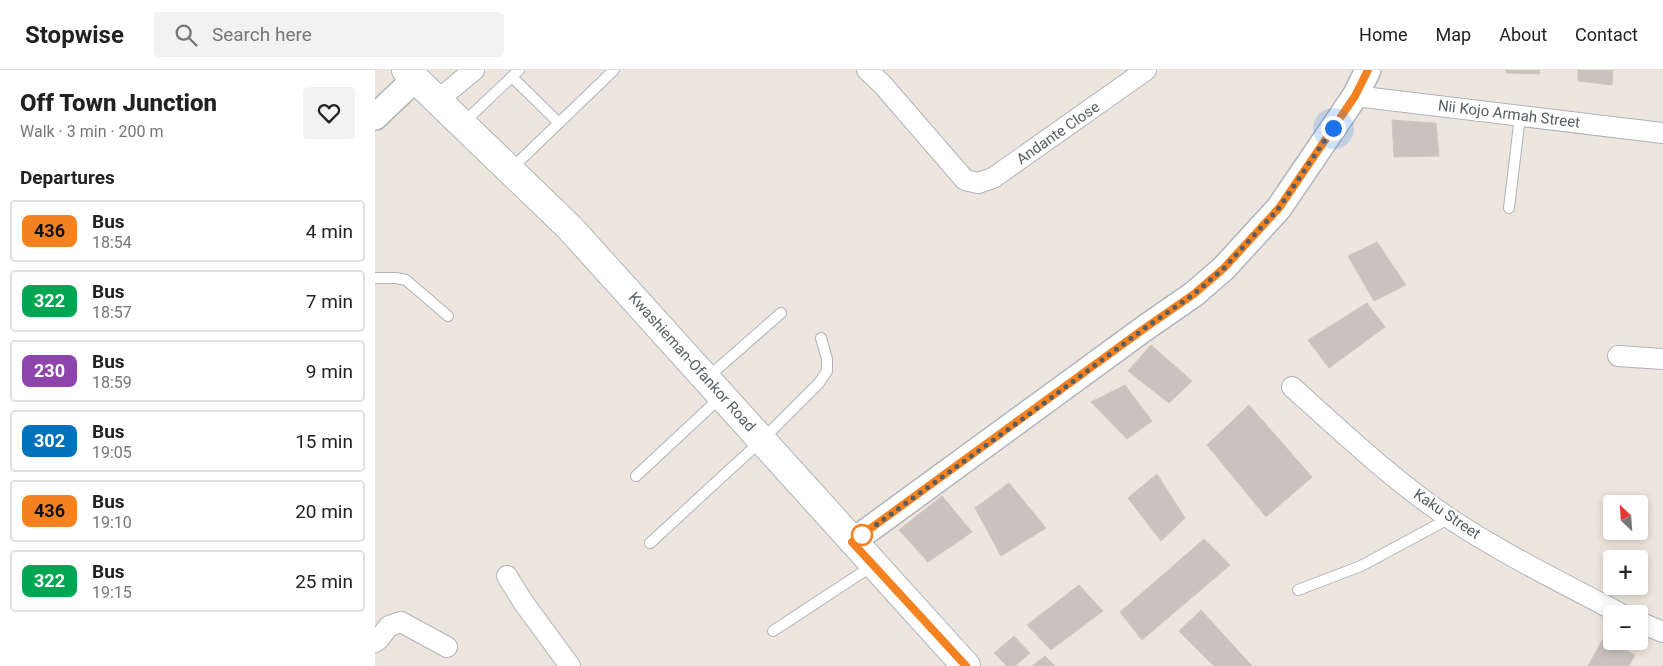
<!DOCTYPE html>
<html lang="en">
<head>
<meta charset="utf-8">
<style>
  :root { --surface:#fff; --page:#f2f2f2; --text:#222; --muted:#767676; --line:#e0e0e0 }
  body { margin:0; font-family:Roboto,sans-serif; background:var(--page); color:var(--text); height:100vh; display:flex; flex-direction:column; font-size:19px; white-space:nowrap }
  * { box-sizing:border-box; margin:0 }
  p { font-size:16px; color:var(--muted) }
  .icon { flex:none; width:28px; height:28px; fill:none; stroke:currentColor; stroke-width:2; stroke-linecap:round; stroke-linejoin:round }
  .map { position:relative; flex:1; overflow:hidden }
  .panel { display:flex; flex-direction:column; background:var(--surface); width:375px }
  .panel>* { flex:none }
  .badge { padding:0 10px; border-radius:8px; font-size:18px; line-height:32px }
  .needle { width:32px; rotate:335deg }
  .buttons { position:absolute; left:1228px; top:425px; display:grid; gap:10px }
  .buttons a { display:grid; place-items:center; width:45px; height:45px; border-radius:5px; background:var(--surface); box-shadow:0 2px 8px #0003; font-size:25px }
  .you { position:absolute; width:25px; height:25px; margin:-12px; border:4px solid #fff; border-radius:50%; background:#1a73e8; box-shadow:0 0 0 8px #1a73e833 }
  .map>.badge { position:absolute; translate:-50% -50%; box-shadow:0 0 0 2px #fff }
  h2 { padding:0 20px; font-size:19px; line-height:45px }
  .round { display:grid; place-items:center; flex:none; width:52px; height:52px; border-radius:5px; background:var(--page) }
  .summary { display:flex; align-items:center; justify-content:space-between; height:85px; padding:0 20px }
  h1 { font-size:24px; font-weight:800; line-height:38px }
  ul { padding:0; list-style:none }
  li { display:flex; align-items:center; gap:15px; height:62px; margin:0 10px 8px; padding:0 10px; border:2px solid var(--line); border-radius:5px }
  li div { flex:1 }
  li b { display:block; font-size:19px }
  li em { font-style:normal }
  li .badge { min-width:55px; font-weight:700; text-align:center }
  header { display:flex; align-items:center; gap:30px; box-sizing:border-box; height:70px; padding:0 25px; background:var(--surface); border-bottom:1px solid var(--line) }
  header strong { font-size:24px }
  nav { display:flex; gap:28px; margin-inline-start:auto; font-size:18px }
  .search { width:350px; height:45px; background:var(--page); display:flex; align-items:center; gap:12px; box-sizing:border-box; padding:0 18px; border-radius:5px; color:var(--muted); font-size:19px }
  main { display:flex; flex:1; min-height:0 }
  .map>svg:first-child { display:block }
  .building { fill:#c9c3be; stroke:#d1c6bd }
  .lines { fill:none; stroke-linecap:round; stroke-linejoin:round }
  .service-casing { stroke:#b0b4b8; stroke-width:12 }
  .minor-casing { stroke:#b0b4b8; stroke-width:22 }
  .tertiary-casing { stroke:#b0b4b8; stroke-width:28 }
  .secondary-casing { stroke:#aeb5b8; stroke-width:30 }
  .service { stroke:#fff; stroke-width:10 }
  .minor { stroke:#fff; stroke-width:20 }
  .tertiary { stroke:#fff; stroke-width:25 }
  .secondary { stroke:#fff; stroke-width:28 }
  .line-casing { stroke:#fff; stroke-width:11 }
  .line { stroke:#f58220; stroke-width:8 }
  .walk { stroke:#585e61; stroke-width:5; stroke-dasharray:0 9 }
  .stop-dot { fill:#fff; stroke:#f58220; stroke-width:2.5 }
  .labels { text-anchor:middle; stroke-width:5; stroke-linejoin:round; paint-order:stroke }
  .street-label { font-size:15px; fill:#585e61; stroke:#fff }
</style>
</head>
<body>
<header>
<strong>Stopwise</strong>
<div class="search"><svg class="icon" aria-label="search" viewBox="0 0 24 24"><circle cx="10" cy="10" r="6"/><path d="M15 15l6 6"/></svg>Search here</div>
<nav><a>Home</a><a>Map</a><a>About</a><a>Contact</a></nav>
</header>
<main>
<section class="panel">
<div class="summary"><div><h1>Off Town Junction</h1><p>Walk · 3 min · 200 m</p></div><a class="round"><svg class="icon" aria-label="heart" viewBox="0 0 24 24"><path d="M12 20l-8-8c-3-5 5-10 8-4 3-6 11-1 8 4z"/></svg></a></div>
<h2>Departures</h2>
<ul>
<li><span class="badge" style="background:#f58220;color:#111">436</span><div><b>Bus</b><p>18:54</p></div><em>4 min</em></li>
<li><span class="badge" style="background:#00a651;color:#fff">322</span><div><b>Bus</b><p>18:57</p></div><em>7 min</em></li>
<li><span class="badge" style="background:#8e44ad;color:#fff">230</span><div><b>Bus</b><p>18:59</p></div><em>9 min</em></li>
<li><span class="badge" style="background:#0072bc;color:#fff">302</span><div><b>Bus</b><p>19:05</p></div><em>15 min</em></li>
<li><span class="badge" style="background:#f58220;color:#111">436</span><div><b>Bus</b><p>19:10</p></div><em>20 min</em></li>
<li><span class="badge" style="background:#00a651;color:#fff">322</span><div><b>Bus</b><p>19:15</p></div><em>25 min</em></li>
</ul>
</section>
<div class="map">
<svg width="1288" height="596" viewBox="0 0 1288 596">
  <rect width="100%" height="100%" fill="#ece6de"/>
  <g class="building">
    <path d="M1131,0H1164L1165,4L1131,3Z"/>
    <path d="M1203,0H1238L1237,15L1203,11Z"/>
    <path d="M1017,50L1061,53L1064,86L1019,87Z"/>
    <path d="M1002,172L1031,215L999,231L973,186Z"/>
    <path d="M992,233L1010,257L954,298L933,270Z"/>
    <path d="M776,275L817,311L794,333L753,301Z"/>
    <path d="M750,315L777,351L752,369L716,332Z"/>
    <path d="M874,335L937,407L891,447L832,375Z"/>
    <path d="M782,404L810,448L786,471L753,428Z"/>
    <path d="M634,413L671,458L626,486L600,438Z"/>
    <path d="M567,426L597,462L553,492L524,460Z"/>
    <path d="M829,469L855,495L767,570L745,542Z"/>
    <path d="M704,515L728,541L676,580L652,555Z"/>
    <path d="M826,540L877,596H839L804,561Z"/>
    <path d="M639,566L655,583L640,596H632L619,583Z"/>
    <path d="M1228,569L1260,585L1254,596H1213Z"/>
    <path d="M670,586L680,596H657Z"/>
  </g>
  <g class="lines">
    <defs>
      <g id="service">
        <path d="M137,7L184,53"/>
        <path d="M88,53L144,0"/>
        <path d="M136,99L239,0"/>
        <path d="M1134,138L1145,46"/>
        <path d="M0,208H21L31,210L73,246"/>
        <path d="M332,308L406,243"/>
        <path d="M261,406L347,326"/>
        <path d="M275,473L387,370L444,313L452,301V289L446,268"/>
        <path d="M923,520L986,496L1075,448"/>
        <path d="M398,561L497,496"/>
      </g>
      <g id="minor">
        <path d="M492,0L507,14L590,110L603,113L618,108L771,0"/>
        <path d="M980,26L1288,63"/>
        <path d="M63,30L99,0"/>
        <path d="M1243,286L1288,289"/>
        <path d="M917,317C967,362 1018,410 1074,448C1128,484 1188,513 1246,544"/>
        <path d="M132,506L148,532L195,596"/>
        <path d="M1264,552L1288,562"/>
        <path d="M0,572L4,569L14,556L26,552L72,577"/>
      </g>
      <g id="tertiary">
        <path d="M0,47L41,8"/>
        <path d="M477,472L770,258L819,224L849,198L904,138L980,26L993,0"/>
      </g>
      <path id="secondary" d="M31,0L195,158L591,596"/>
    </defs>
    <use href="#service" class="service-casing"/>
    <use href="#minor" class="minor-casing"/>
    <use href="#tertiary" class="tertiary-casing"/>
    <use href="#secondary" class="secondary-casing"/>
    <use href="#service" class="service"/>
    <use href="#minor" class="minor"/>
    <use href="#tertiary" class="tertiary"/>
    <use href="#secondary" class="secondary"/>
  </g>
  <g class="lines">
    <defs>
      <path id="line" d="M591,596L477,472L770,258L819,224L849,198L904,138L980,26L993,0"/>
    </defs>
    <use href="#line" class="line-casing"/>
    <use href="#line" class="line"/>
    <path class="walk" d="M487,465L653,345L770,258L819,224L849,198L904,138L958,58"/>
  </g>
  <circle class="stop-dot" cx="487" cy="465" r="10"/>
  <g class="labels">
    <g class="street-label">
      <text transform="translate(1134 44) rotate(7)" y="5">Nii Kojo Armah Street</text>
      <text transform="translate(683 63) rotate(-35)" y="5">Andante Close</text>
      <text transform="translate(317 292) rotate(48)" y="5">Kwashieman-Ofankor Road</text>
      <text transform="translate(1072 444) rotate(34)" y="5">Kaku Street</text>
    </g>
  </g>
</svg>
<div class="buttons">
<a><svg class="needle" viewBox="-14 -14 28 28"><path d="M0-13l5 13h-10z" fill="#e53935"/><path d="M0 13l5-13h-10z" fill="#767676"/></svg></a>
<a>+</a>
<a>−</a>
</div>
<div class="you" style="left:958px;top:58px"></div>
</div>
</main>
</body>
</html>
